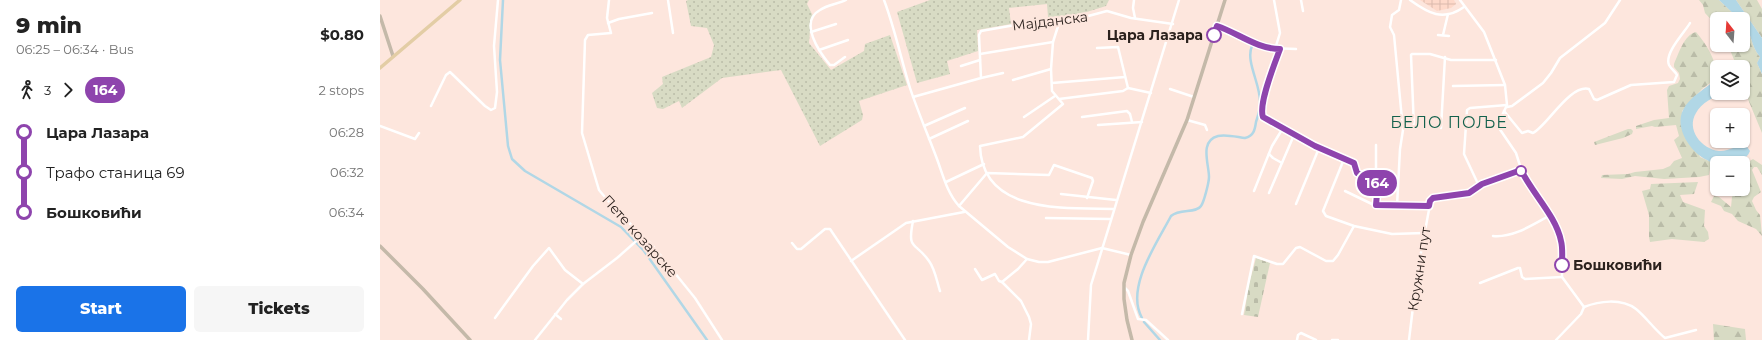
<!DOCTYPE html>
<html lang="en">
<head>
<meta charset="utf-8">
<style>
  :root { --surface:#fff; --page:#f6f6f6; --text:#222; --muted:#767676; --accent:#1a73e8 }
  body { margin:0; font-family:Montserrat,sans-serif; background:var(--page); color:var(--text); height:100vh; display:flex; flex-direction:column; font-size:15px; white-space:nowrap }
  * { box-sizing:border-box; margin:0 }
  p { font-size:13px; color:var(--muted) }
  .icon { flex:none; width:22px; height:22px; fill:none; stroke:currentColor; stroke-width:2; stroke-linecap:round; stroke-linejoin:round }
  .map { position:relative; flex:1; overflow:hidden }
  .sheet { display:flex; flex-direction:column; background:var(--surface); width:380px }
  .sheet>* { flex:none }
  .badge { padding:0 8px; border-radius:13px; font-size:14px; line-height:26px }
  .needle { width:26px; rotate:343deg }
  .tools { position:absolute; left:1330px; top:12px; display:grid; gap:8px }
  .tools a { display:grid; place-items:center; width:40px; height:40px; border-radius:6px; background:var(--surface); box-shadow:0 1px 3px #0004; font-size:20px }
  .map>.badge { position:absolute; translate:-50% -50%; box-shadow:0 0 0 2px #fff }
  .legs { display:flex; align-items:center; gap:6px; height:44px; padding:0 16px; font-size:13px }
  .legs p { margin-inline-start:auto }
  .overview { display:flex; align-items:center; justify-content:space-between; height:68px; padding:0 16px }
  h1 { font-size:22px; font-weight:800; line-height:30px }
  .cta { display:flex; gap:8px; margin-top:auto; padding:8px 16px }
  .cta a { flex:1; height:46px; border-radius:6px; background:var(--accent); color:#fff; font-size:16px; font-weight:800; line-height:46px; text-align:center }
  .cta a+a { background:var(--page); color:var(--text) }
  ul { padding:0 16px; list-style:none }
  li { display:flex; align-items:center; gap:14px; height:40px; font-size:15px }
  li i { display:grid; place-items:center; width:6px; height:100%; margin:0 5px; background:currentColor }
  li i::after { content:''; width:10px; height:10px; margin:-5px; border:3px solid; border-radius:50%; background:var(--surface) }
  li p { margin-inline-start:auto }
  li:first-child i { background:linear-gradient(#0000 50%,currentColor 0) }
  li:last-child i { background:linear-gradient(currentColor 50%,#0000 0) }
  main { display:flex; flex:1; min-height:0 }
  .map>svg:first-child { display:block }
  .industrial { fill:url(#industrial-grid) }
  .green { fill:url(#green-dots) }
  .forest { fill:url(#forest-firs) }
  .cemetery { fill:url(#cemetery-stones) }
  .water { fill:#b1d7e6 }
  .lines { fill:none; stroke-linecap:round; stroke-linejoin:round }
  .canal { stroke:#b1d7e6; stroke-width:2.5 }
  .street { stroke:#fff; stroke-width:2.5 }
  .secondary { stroke:#c4b9a9; stroke-width:3.5 }
  .primary { stroke:#e3cda5; stroke-width:3.5 }
  .line-1-casing { stroke:#fff; stroke-width:9 }
  .line-1 { stroke:#8e44ad; stroke-width:6 }
  .stop-1-dot { fill:#fff; stroke:#8e44ad; stroke-width:2 }
  .labels { text-anchor:middle; stroke-width:4; stroke-linejoin:round; paint-order:stroke }
  .street-label { font-size:14px; fill:#2c221e; stroke:#fde6dd }
  .stop-label { font-size:14px; font-weight:bold; fill:#2c221e; stroke:#fde6dd; text-anchor:end }
  .quarter-label { font-size:16px; letter-spacing:1px; fill:#13614c; stroke:#fde6dd }
</style>
</head>
<body>
<main>
<section class="sheet">
<div class="overview"><div><h1>9 min</h1><p>06:25 – 06:34 · Bus</p></div><b>$0.80</b></div>
<div class="legs"><svg class="icon" aria-label="walk" viewBox="0 0 24 24"><circle cx="13" cy="4" r="2"/><path d="M13 8l-2 6 4 7M11 14l-3 7M7 12l3-4h3l4 4"/></svg>3<svg class="icon" aria-label="forward" viewBox="0 0 24 24"><path d="M9 5l7 7-7 7"/></svg><b class="badge" style="background:#8e44ad;color:#fff">164</b><p>2 stops</p></div>
<ul>
<li><i style="color:#8e44ad"></i><b>Цара Лазара</b><p>06:28</p></li>
<li><i style="color:#8e44ad"></i><span>Трафо станица 69</span><p>06:32</p></li>
<li><i style="color:#8e44ad"></i><b>Бошковићи</b><p>06:34</p></li>
</ul>
<div class="cta"><a>Start</a><a>Tickets</a></div>
</section>
<div class="map">
<svg width="1382" height="340" viewBox="0 0 1382 340">
  <defs>
    <pattern id="industrial-grid" width="8" height="8" patternUnits="userSpaceOnUse"><rect width="8" height="8" fill="#fed9ca"/><path d="M0 4h8M4 0v8" fill="none" stroke="#dabaad"/></pattern>
    <pattern id="green-dots" width="8" height="8" patternUnits="userSpaceOnUse"><rect width="8" height="8" fill="#d8dbc4"/><path d="M2 2h.1M6 6h.1" fill="none" stroke="#babca8" stroke-width="1.8" stroke-linecap="round"/></pattern>
    <pattern id="forest-firs" width="22" height="20" patternUnits="userSpaceOnUse"><rect width="22" height="20" fill="#d8dbc4"/><path d="M5 1l3.5 6h-7zM16 11l3.5 6h-7z" fill="#babca8"/></pattern>
    <pattern id="cemetery-stones" width="16" height="16" patternUnits="userSpaceOnUse"><rect width="16" height="16" fill="#d8dbc4"/><path d="M2 7V4a2 2 0 0 1 4 0v3zM10 15v-3a2 2 0 0 1 4 0v3z" fill="#babca8"/></pattern>
  </defs>
  <rect width="100%" height="100%" fill="#fde6dd"/>
  <path class="industrial" d="M1040,0H1074L1076,4L1071,8L1057,11Z"/>
  <g class="green">
    <path d="M308,0H429L427,4L433,16L431,18L429,43L451,70L484,51L485,44L510,35L527,85L479,101L483,115L482,120L440,146L401,70L342,78L302,108L299,101L283,109L277,108L272,93L283,84L282,77L331,57L334,45L327,28L311,26L306,1Z"/>
    <path d="M550,0H729L726,6L697,15L668,17L667,4L629,8L631,24L597,30L598,51L567,61L570,74L537,83L517,12Z"/>
  </g>
  <g class="forest">
    <path d="M1319,0H1339L1359,19H1337V26L1325,13L1323,5Z"/>
    <path d="M1356,0H1377L1382,9V38Z"/>
    <path d="M1363,23C1373,36 1370,44 1380,57L1377,63L1382,74V133L1365,92L1363,84V67H1357L1348,45H1363Z"/>
    <path d="M1316,32C1327,45 1337,61 1337,78L1322,89L1302,111L1320,157L1331,162L1329,175L1319,177L1284,179L1255,176L1242,179L1221,178L1222,175L1248,174L1255,172L1283,169L1290,166L1294,161L1302,158L1294,140L1299,136L1296,125L1275,127L1272,126L1256,129V126L1274,120L1289,118L1287,90L1289,86L1298,83L1300,79L1299,73L1294,67V64C1299,53 1304,35 1316,32Z"/>
    <path d="M1248,129H1251L1253,131L1252,134L1243,138L1215,145L1214,142Z"/>
    <path d="M1373,159L1382,165V175L1377,167H1374L1372,170L1381,192L1374,197L1372,201L1376,210L1380,215L1382,236L1376,229L1358,221L1352,214L1344,211L1341,206L1331,202L1334,196L1339,197L1351,207L1352,197L1357,189H1363V165Z"/>
    <path d="M1318,182L1314,194L1300,195L1303,202L1325,210L1324,226L1328,232L1329,239L1324,242L1292,239L1270,242L1269,237V215L1262,191L1270,189L1271,184Z"/>
    <path d="M1333,324L1365,329L1366,340H1334Z"/>
  </g>
  <path class="cemetery" d="M876,258L890,263L878,317L864,315L869,284Z"/>
  <g class="water">
    <path d="M1339,0H1356L1382,38V74L1377,63L1380,57C1370,45 1373,35 1363,23V19H1359Z"/>
    <path d="M1337,78V93H1343C1334,97 1321,103 1316,113C1306,129 1321,149 1339,151C1348,152 1357,145 1365,144L1370,151C1366,161 1357,163 1347,163C1344,163 1338,164 1336,164C1334,164 1330,162 1327,160C1311,153 1294,128 1303,110C1310,96 1326,89 1337,78Z"/>
  </g>
  <g class="lines">
    <g class="canal">
      <path d="M123,0L120,60L128,146L132,159L145,171L241,227L264,251L327,340"/>
      <path d="M762,318C745,288 777,243 791,216C800,208 816,214 821,206C824,202 829,182 829,177C829,164 819,141 838,136C846,134 857,137 865,138C874,136 875,129 876,122C878,116 880,109 880,103C881,85 865,61 872,46"/>
      <path d="M764,322L780,340"/>
    </g>
    <g class="street">
      <path d="M229,0L227,18L231,33L208,35L205,40L202,133L219,190L235,209L273,246L315,298L342,340"/>
      <path d="M288,0L293,33"/>
      <path d="M504,0C515,29 521,59 530,88C538,112 548,135 557,159C563,175 567,193 579,206L628,247L647,259L659,262H668L722,248L751,255"/>
      <path d="M754,0L753,8L755,18"/>
      <path d="M894,0L900,33L895,49"/>
      <path d="M921,0L923,11"/>
      <path d="M1030,0C1048,13 1063,22 1084,7"/>
      <path d="M1080,0L1104,32L1125,85L1127,105L1119,122V128L1136,153L1142,172L1162,203L1179,233L1182,243V277L1204,307"/>
      <path d="M228,23L239,19L272,13"/>
      <path d="M837,26L887,48L916,49"/>
      <path d="M431,32L456,24"/>
      <path d="M1058,35L1069,36"/>
      <path d="M1063,35L1068,14"/>
      <path d="M717,48L738,47L748,88"/>
      <path d="M900,49C895,63 878,104 883,117L939,148L974,163L977,173L998,183L996,205"/>
      <path d="M439,50L468,40"/>
      <path d="M600,54L673,42"/>
      <path d="M465,57L454,65H450C440,53 418,22 440,10C447,5 458,4 466,0"/>
      <path d="M581,66L600,60"/>
      <path d="M671,69L673,42L680,20"/>
      <path d="M601,78L623,73"/>
      <path d="M633,80L671,69L672,91L683,104L643,137L600,146C602,214 684,208 733,209"/>
      <path d="M672,83L745,77"/>
      <path d="M1073,86L1125,85"/>
      <path d="M748,88L771,93"/>
      <path d="M790,89L814,97"/>
      <path d="M533,97L601,78L599,35L601,31L652,22L697,19L727,11L751,18L793,24"/>
      <path d="M679,99L743,91L748,88"/>
      <path d="M51,106L66,75L70,72L105,106L111,110L115,108L117,92L114,46L118,0"/>
      <path d="M1127,107L1132,106L1163,83L1171,73L1180,58L1225,23L1240,0"/>
      <path d="M1124,111L1142,133L1148,131L1153,133C1167,126 1190,84 1209,89L1214,99L1217,100L1251,85L1294,82L1297,75C1295,71 1291,69 1289,65C1284,53 1305,32 1310,23"/>
      <path d="M644,117L675,96"/>
      <path d="M702,117L747,111L750,114L752,122"/>
      <path d="M807,120L825,125L827,130"/>
      <path d="M718,125L762,122"/>
      <path d="M0,126L35,139L39,133"/>
      <path d="M544,126L585,108"/>
      <path d="M1034,128L1031,55L1032,54H1050L1071,60H1116"/>
      <path d="M1061,128L1065,57"/>
      <path d="M549,139L588,121"/>
      <path d="M889,154L893,158L902,163"/>
      <path d="M964,159L943,211L946,216L974,226L1012,234L1044,233"/>
      <path d="M996,181V145"/>
      <path d="M566,182L604,164"/>
      <path d="M1099,186L1084,154L1087,110L1090,108L1127,105"/>
      <path d="M874,191L892,146L903,128"/>
      <path d="M965,191L994,205L1049,206"/>
      <path d="M889,193L914,135"/>
      <path d="M681,194L736,200"/>
      <path d="M916,204L939,148"/>
      <path d="M579,206L607,173L669,175L674,165L712,178L713,181L707,198"/>
      <path d="M1017,206L1020,149L1023,130L1014,35L1010,27L1012,15L1019,10L1021,0"/>
      <path d="M666,218L730,219"/>
      <path d="M533,221C527,251 535,241 549,261C555,269 557,282 560,291"/>
      <path d="M1113,236C1133,238 1152,225 1169,216"/>
      <path d="M412,243L417,249H421L445,229H450L525,340"/>
      <path d="M471,261L526,223L584,212"/>
      <path d="M595,269L602,280L615,274L619,281L622,282L641,301L649,317L651,324L649,340"/>
      <path d="M622,282L638,269L647,259"/>
      <path d="M1100,283L1138,268H1140L1142,277L1145,279L1182,277"/>
      <path d="M744,287L748,291L758,319L766,320L788,340"/>
      <path d="M1204,307C1219,301 1241,298 1256,309C1266,317 1274,329 1285,338L1316,330"/>
      <path d="M175,314L181,319"/>
      <path d="M862,314L874,256L897,264H903L916,248L920,247L946,261H953L958,255L974,226"/>
      <path d="M115,318L153,266L169,248L185,270L203,284"/>
      <path d="M155,340L187,300L203,284L237,258L262,236"/>
      <path d="M708,340L711,285L799,0"/>
      <path d="M917,340L918,335L921,333L936,340"/>
      <path d="M952,340H958"/>
      <path d="M1029,340L1037,274L1051,199L1055,197L1089,193L1102,184L1141,171"/>
      <path d="M1176,340L1201,314L1204,307"/>
    </g>
    <g class="secondary">
      <path d="M0,16L13,56"/>
      <path d="M0,246L43,289L90,340"/>
      <path d="M752,340L747,320L744,299V283L751,255L763,222L807,120L845,0"/>
    </g>
    <path class="primary" d="M0,68L80,0"/>
  </g>
  <g class="lines">
    <defs>
      <path id="line-1" d="M834,35L837,26C858,33 877,49 900,49C895,63 878,104 883,117L935,146L974,163L977,173L998,183L996,205L1049,206L1050,201L1053,198L1089,193L1102,184L1141,170C1152,193 1176,216 1181,241C1183,248 1182,257 1182,265"/>
    </defs>
    <use href="#line-1" class="line-1-casing"/>
    <use href="#line-1" class="line-1"/>
  </g>
  <g class="stop-1-dot">
    <circle cx="834" cy="35" r="7"/>
    <circle cx="1141" cy="171" r="5"/>
    <circle cx="1182" cy="265" r="7"/>
  </g>
  <g class="labels">
    <g class="street-label">
      <text transform="translate(670 21) rotate(-7)" y="5">Мајданска</text>
      <text transform="translate(260 236) rotate(48)" y="5">Пете козарске</text>
      <text transform="translate(1039 269) rotate(-81)" y="5">Кружни пут</text>
    </g>
    <g class="stop-label">
      <text x="823" y="40">Цара Лазара</text>
      <text x="1193" y="270" text-anchor="start">Бошковићи</text>
    </g>
    <g class="quarter-label">
      <text x="1069" y="128">БЕЛО ПОЉЕ</text>
    </g>
  </g>
</svg>
<div class="tools">
<a><svg class="needle" viewBox="-14 -14 28 28"><path d="M0-13l5 13h-10z" fill="#e53935"/><path d="M0 13l5-13h-10z" fill="#767676"/></svg></a>
<a><svg class="icon" aria-label="layers" viewBox="0 0 24 24"><path d="M12 4l9 5-9 5-9-5zM3 14l9 5 9-5"/></svg></a>
<a>+</a>
<a>−</a>
</div>
<b class="badge" style="left:997px;top:183px;background:#8e44ad;color:#fff">164</b>
</div>
</main>
</body>
</html>
